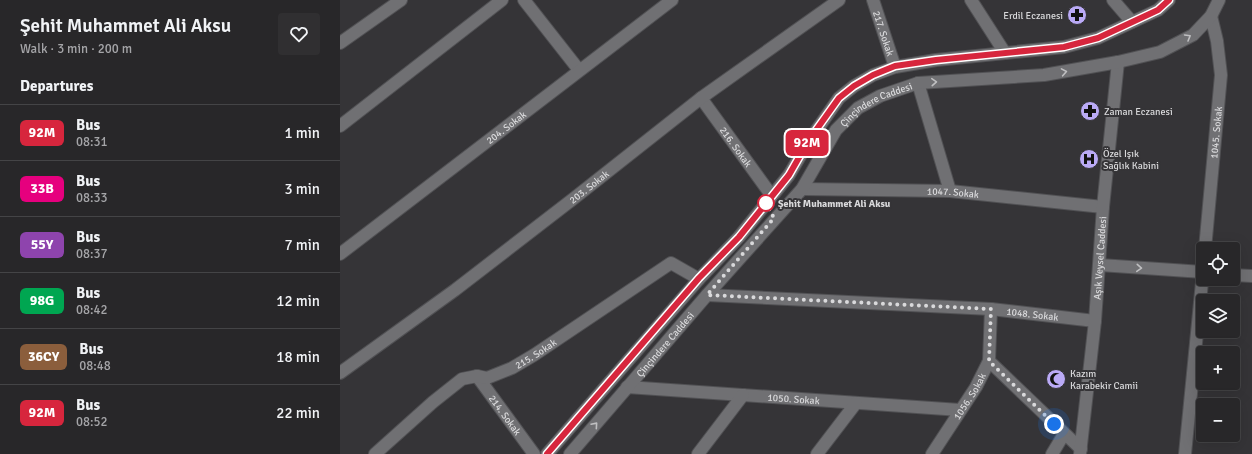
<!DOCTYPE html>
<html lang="en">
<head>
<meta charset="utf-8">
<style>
  :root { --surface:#282729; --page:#302f31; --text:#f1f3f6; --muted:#a5a5a8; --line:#444446 }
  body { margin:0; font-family:Signika,sans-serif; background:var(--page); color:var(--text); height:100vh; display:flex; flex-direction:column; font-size:15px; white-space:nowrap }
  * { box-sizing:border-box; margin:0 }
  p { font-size:13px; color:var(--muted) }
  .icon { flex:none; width:22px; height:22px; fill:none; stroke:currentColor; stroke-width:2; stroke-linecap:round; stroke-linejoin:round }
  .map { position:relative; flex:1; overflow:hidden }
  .drawer { display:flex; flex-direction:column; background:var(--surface); width:340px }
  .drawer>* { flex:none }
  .badge { padding:0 8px; border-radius:6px; font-size:14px; line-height:26px }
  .controls { position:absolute; left:856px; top:242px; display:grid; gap:8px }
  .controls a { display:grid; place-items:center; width:44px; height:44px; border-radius:4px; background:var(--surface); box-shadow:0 4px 16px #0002,0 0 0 1px var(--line); font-size:20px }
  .you { position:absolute; width:20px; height:20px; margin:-10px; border:3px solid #fff; border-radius:50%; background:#1a73e8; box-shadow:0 0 0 6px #1a73e833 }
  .map>.badge { position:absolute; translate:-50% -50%; box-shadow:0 0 0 2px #fff }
  h2 { padding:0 20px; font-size:15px; line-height:36px }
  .round { display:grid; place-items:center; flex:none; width:42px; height:42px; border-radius:4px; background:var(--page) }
  .headline { display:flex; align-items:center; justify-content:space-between; height:68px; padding:0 20px }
  h1 { font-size:19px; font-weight:600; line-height:30px }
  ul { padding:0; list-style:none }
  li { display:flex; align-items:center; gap:12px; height:56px; padding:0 20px; border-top:1px solid var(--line) }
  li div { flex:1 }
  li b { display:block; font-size:15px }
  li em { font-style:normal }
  li .badge { min-width:44px; font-weight:700; text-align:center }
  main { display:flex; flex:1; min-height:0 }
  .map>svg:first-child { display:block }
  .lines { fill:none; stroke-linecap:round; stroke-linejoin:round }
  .street-casing { stroke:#515154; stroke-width:14 }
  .secondary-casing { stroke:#515154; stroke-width:14 }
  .street { stroke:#707073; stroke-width:12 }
  .secondary { stroke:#707073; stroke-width:12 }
  .oneway { stroke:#bfbfc1 }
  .line-casing { stroke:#fff; stroke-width:9 }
  .line { stroke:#d7263d; stroke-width:6 }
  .walk { stroke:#d9d9db; stroke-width:4; stroke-dasharray:0 7.2 }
  .stop-dot { fill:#fff; stroke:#d7263d; stroke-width:2 }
  .labels { text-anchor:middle; stroke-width:4; stroke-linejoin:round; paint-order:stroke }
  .poi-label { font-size:10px; fill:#d9d9db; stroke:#353437; text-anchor:start }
  .street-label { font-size:10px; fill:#d9d9db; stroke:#353437 }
  .stop-label { font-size:10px; font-weight:bold; fill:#d9d9db; stroke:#353437; text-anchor:start }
</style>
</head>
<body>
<main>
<section class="drawer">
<div class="headline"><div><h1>Şehit Muhammet Ali Aksu</h1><p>Walk · 3 min · 200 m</p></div><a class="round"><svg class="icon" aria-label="heart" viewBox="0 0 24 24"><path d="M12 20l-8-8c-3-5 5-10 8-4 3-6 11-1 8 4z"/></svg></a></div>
<h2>Departures</h2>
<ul>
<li><span class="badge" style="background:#d7263d;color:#fff">92M</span><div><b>Bus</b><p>08:31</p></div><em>1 min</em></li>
<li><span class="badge" style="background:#e6007e;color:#fff">33B</span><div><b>Bus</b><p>08:33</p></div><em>3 min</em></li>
<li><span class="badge" style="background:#8e44ad;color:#fff">55Y</span><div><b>Bus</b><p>08:37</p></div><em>7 min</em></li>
<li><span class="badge" style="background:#00a651;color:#fff">98G</span><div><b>Bus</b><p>08:42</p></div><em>12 min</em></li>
<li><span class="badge" style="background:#8b5e3c;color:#fff">36CY</span><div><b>Bus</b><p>08:48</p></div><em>18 min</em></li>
<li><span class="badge" style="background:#d7263d;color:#fff">92M</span><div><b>Bus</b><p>08:52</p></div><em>22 min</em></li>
</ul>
</section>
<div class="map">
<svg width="912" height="454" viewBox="0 0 912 454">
  <rect width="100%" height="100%" fill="#353437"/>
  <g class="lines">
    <defs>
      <g id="street">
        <path d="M184,0L239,70"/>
        <path id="s1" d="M533,0L555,67"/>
        <path d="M631,0L665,53"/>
        <path d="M773,0L792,22"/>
        <path d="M0,43L61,0"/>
        <path d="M578,83L610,191"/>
        <path id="s2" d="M361,98L432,196"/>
        <path d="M0,126L162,0"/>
        <path id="s3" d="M462,189L610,191L763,207"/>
        <path id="s4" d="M865,249L881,75L877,41L871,16"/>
        <path id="s5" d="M0,254L332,0"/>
        <path d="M760,265L863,272"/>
        <path d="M893,275L912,276"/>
        <path id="s6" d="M367,295L651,309L755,321"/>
        <path d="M649,361L741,449"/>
        <path id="s7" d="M0,373L115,290L233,199L361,98L499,0"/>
        <path id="s8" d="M137,376L194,454"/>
        <path id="s9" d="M287,387L620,410"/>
        <path id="s10" d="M35,454L93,402L122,379L137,376L147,378L172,368L194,355L331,263L359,279"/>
        <path d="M358,454L403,395"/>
        <path d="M477,454L516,403"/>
        <path id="s11" d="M592,454L636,387L649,361L651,309"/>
        <path d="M712,454L724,434"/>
        <path id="s12" d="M740,454L755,321L763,207L778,62"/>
        <path d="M845,454L863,272"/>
      </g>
      <g id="secondary">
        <path d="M207,454L359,279L399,237L449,175L469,141L499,98L514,86L533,75L555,67L596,60L724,47L758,38L818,10L829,0"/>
        <path id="s13" d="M230,454L367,295L462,189L496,130L518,108L540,96L578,83L704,75L778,62L820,52L853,35L871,16L879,0"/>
      </g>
    </defs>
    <use href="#street" class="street-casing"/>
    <use href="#secondary" class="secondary-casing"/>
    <use href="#street" class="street"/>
    <use href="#secondary" class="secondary"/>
  </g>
  <defs><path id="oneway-chevron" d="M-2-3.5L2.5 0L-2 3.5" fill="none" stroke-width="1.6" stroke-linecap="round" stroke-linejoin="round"/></defs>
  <g class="oneway">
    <use href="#oneway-chevron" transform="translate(848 37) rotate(-30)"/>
    <use href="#oneway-chevron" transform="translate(724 72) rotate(-10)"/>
    <use href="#oneway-chevron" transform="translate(594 82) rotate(-4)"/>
    <use href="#oneway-chevron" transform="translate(799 268) rotate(4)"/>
    <use href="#oneway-chevron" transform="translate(255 425) rotate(-49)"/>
  </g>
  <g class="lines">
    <defs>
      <path id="line" d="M207,454L359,278L399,237L449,175L469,140L499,98L514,86L533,75L555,66L596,60L724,47L758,38L818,10L829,0"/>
    </defs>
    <use href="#line" class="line-casing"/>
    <use href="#line" class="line"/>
    <path class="walk" d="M426,203L434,218L367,295L651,309L649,361L714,424"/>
  </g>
  <defs>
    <symbol id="pharmacy-disc" viewBox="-11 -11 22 22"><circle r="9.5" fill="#baaaf6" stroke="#353437"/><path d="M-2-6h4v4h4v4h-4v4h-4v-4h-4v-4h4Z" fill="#111"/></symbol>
    <symbol id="hospital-disc" viewBox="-11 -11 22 22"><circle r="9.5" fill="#baaaf6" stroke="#353437"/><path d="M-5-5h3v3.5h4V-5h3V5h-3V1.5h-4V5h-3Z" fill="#111"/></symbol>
    <symbol id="mosque-disc" viewBox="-11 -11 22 22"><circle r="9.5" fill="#baaaf6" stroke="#353437"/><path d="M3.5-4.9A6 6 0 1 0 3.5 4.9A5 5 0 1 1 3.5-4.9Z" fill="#111"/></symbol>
  </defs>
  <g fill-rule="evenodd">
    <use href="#pharmacy-disc" x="726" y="4" width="22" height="22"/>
    <use href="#pharmacy-disc" x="739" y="100" width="22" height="22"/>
    <use href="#hospital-disc" x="738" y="148" width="22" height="22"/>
    <use href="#mosque-disc" x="705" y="368" width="22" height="22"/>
  </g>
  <circle class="stop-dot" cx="426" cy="203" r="8"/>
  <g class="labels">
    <g class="poi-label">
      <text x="723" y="19" text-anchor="end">Erdil Eczanesi</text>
      <text x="764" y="115">Zaman Eczanesi</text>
      <text x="763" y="157">Özel Işık<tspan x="763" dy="12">Sağlık Kabini</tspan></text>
      <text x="730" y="377">Kazım<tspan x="730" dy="12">Karabekir Camii</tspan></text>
    </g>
    <g class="street-label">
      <text dy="4" stroke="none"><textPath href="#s1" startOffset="35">217. Sokak</textPath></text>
      <text dy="4" stroke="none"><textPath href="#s13" startOffset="469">Çinçindere Caddesi</textPath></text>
      <text dy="4" stroke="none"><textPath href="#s5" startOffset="209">204. Sokak</textPath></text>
      <text dy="4" stroke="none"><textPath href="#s4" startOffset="117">1045. Sokak</textPath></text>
      <text dy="4" stroke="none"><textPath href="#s2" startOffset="60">216. Sokak</textPath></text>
      <text dy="4" stroke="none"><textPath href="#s7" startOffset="311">203. Sokak</textPath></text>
      <text dy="4" stroke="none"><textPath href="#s3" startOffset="151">1047. Sokak</textPath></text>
      <text dy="4" stroke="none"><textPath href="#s12" startOffset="197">Aşık Veysel Caddesi</textPath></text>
      <text dy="4" stroke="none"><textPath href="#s6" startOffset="326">1048. Sokak</textPath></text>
      <text dy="4" stroke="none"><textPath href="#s13" startOffset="145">Çinçindere Caddesi</textPath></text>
      <text dy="4" stroke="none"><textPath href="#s10" startOffset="195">215. Sokak</textPath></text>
      <text dy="4" stroke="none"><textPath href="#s11" startOffset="69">1056. Sokak</textPath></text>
      <text dy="4" stroke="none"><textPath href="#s9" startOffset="167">1050. Sokak</textPath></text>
      <text dy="4" stroke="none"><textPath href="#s8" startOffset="48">214. Sokak</textPath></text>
    </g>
    <g class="stop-label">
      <text x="438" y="207">Şehit Muhammet Ali Aksu</text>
    </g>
  </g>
</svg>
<div class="controls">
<a><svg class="icon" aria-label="locate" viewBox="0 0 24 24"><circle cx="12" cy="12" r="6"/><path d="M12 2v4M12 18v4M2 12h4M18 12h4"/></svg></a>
<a><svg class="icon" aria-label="layers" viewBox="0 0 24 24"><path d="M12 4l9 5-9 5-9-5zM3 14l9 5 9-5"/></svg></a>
<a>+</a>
<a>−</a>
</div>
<div class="you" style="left:714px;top:424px"></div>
<b class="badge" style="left:467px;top:143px;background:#d7263d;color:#fff">92M</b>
</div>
</main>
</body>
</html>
